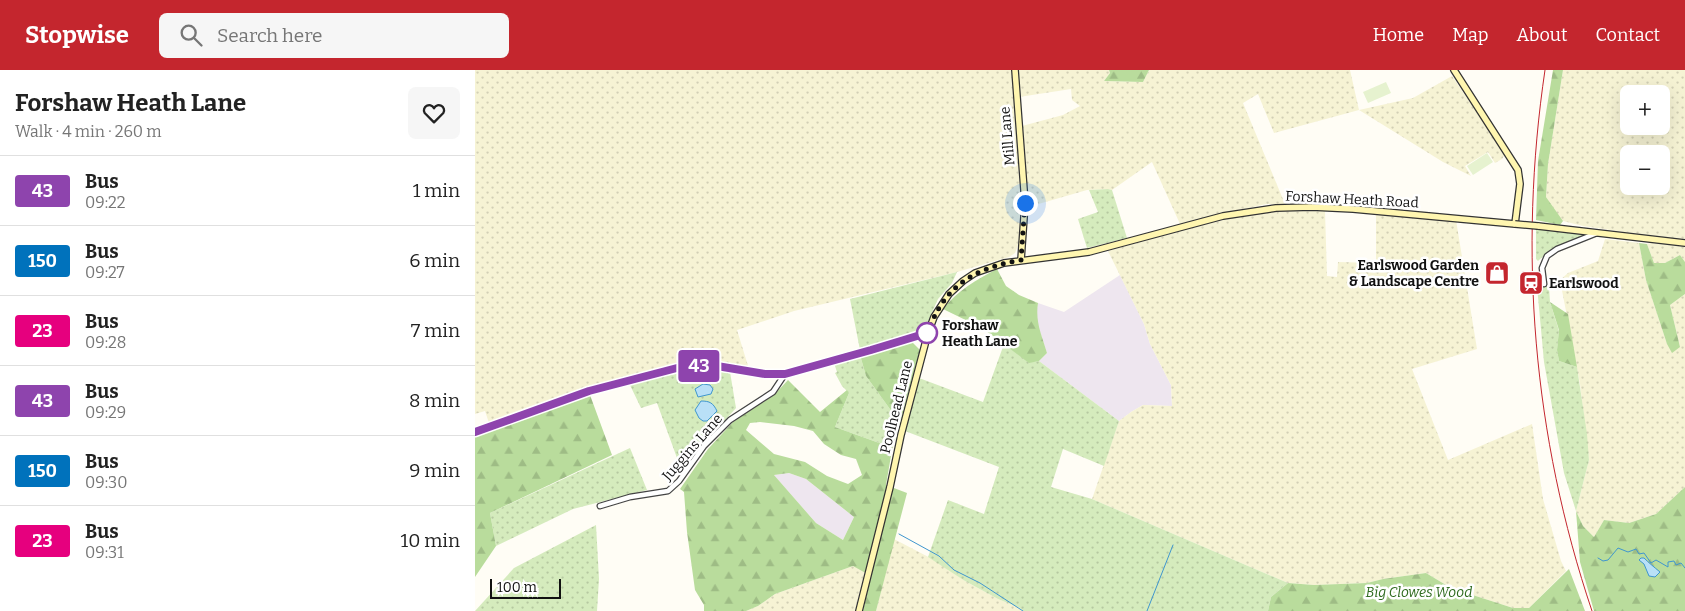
<!DOCTYPE html>
<html lang="en">
<head>
<meta charset="utf-8">
<style>
  :root { --surface:#fff; --page:#f6f6f6; --text:#222; --muted:#767676; --line:#e0e0e0; --accent:#c4262e }
  body { margin:0; font-family:Bitter,serif; background:var(--page); color:var(--text); height:100vh; display:flex; flex-direction:column; font-size:19px; white-space:nowrap }
  * { box-sizing:border-box; margin:0 }
  p { font-size:16px; color:var(--muted) }
  .icon { flex:none; width:28px; height:28px; fill:none; stroke:currentColor; stroke-width:2; stroke-linecap:round; stroke-linejoin:round }
  .map { position:relative; flex:1; overflow:hidden }
  .side { display:flex; flex-direction:column; background:var(--surface); width:475px }
  .side>* { flex:none }
  .badge { padding:0 10px; border-radius:4px; font-size:18px; line-height:32px }
  .controls { position:absolute; left:1145px; top:15px; display:grid; gap:10px }
  .controls a { display:grid; place-items:center; width:50px; height:50px; border-radius:8px; background:var(--surface); box-shadow:0 5px 20px #0002; font-size:25px }
  .scale { position:absolute; left:15px; bottom:12px; width:71px; box-sizing:border-box; padding-left:5px; border:2px solid #111; border-top:0; font-size:14px; line-height:18px; white-space:nowrap; color:#111; -webkit-text-stroke:4px #fff; paint-order:stroke }
  .you { position:absolute; width:25px; height:25px; margin:-12px; border:4px solid #fff; border-radius:50%; background:#1a73e8; box-shadow:0 0 0 8px #1a73e833 }
  .map>.badge { position:absolute; translate:-50% -50%; box-shadow:0 0 0 2px #fff }
  .round { display:grid; place-items:center; flex:none; width:52px; height:52px; border-radius:8px; background:var(--page) }
  .summary { display:flex; align-items:center; justify-content:space-between; height:85px; padding:0 15px }
  h1 { font-size:24px; font-weight:700; line-height:38px }
  ul { padding:0; list-style:none }
  li { display:flex; align-items:center; gap:15px; height:70px; padding:0 15px; border-top:1px solid var(--line) }
  li div { flex:1 }
  li b { display:block; font-size:19px }
  li em { font-style:normal }
  li .badge { min-width:55px; font-weight:700; text-align:center }
  header { display:flex; align-items:center; gap:30px; box-sizing:border-box; height:70px; padding:0 25px; background:var(--accent); color:#fff }
  header strong { font-size:24px }
  nav { display:flex; gap:28px; margin-inline-start:auto; font-size:18px }
  .search { width:350px; height:45px; background:var(--page); display:flex; align-items:center; gap:12px; box-sizing:border-box; padding:0 18px; border-radius:8px; color:var(--muted); font-size:19px }
  main { display:flex; flex:1; min-height:0 }
  .map>svg:first-child { display:block }
  .industrial { fill:#eee6ef }
  .farmland { fill:url(#farmland-dots); fill-rule:evenodd }
  .grass { fill:url(#grass-dots) }
  .forest { fill:url(#forest-firs); fill-rule:evenodd }
  .pitch { fill:#e6f2cf }
  .water { fill:#b9e0f7; stroke:#3f96cf }
  .lines { fill:none; stroke-linecap:round; stroke-linejoin:round }
  .stream { stroke:#3f96cf; stroke-width:1 }
  .street-casing { stroke:#444; stroke-width:7 }
  .secondary-casing { stroke:#333; stroke-width:8 }
  .street { stroke:#fff; stroke-width:4.5 }
  .secondary { stroke:#fff6b0; stroke-width:5.5 }
  .rail { stroke:#c4262e; stroke-width:1 }
  .secondary-bridge-casing { stroke:#333; stroke-width:8; stroke-linecap:butt }
  .secondary-bridge { stroke:#fff6b0; stroke-width:5.5 }
  .line-casing { stroke:#fff; stroke-width:11 }
  .line { stroke:#8e44ad; stroke-width:8 }
  .walk { stroke:#111; stroke-width:5; stroke-dasharray:0 9 }
  .stop-dot { fill:#fff; stroke:#8e44ad; stroke-width:2.5 }
  .labels { text-anchor:middle; stroke-width:5; stroke-linejoin:round; paint-order:stroke }
  .street-label { font-size:14px; fill:#111; stroke:#fff }
  .poi-label { font-size:14px; font-weight:bold; fill:#111; stroke:#fff; text-anchor:end }
  .stop-label { font-size:14px; font-weight:bold; fill:#111; stroke:#fff; text-anchor:start }
  .park-label { font-size:14px; font-style:italic; fill:#2f6b1f; stroke:#fff }
</style>
</head>
<body>
<header>
<strong>Stopwise</strong>
<div class="search"><svg class="icon" aria-label="search" viewBox="0 0 24 24"><circle cx="10" cy="10" r="6"/><path d="M15 15l6 6"/></svg>Search here</div>
<nav><a>Home</a><a>Map</a><a>About</a><a>Contact</a></nav>
</header>
<main>
<section class="side">
<div class="summary"><div><h1>Forshaw Heath Lane</h1><p>Walk · 4 min · 260 m</p></div><a class="round"><svg class="icon" aria-label="heart" viewBox="0 0 24 24"><path d="M12 20l-8-8c-3-5 5-10 8-4 3-6 11-1 8 4z"/></svg></a></div>
<ul>
<li><span class="badge" style="background:#8e44ad;color:#fff">43</span><div><b>Bus</b><p>09:22</p></div><em>1 min</em></li>
<li><span class="badge" style="background:#0072bc;color:#fff">150</span><div><b>Bus</b><p>09:27</p></div><em>6 min</em></li>
<li><span class="badge" style="background:#e6007e;color:#fff">23</span><div><b>Bus</b><p>09:28</p></div><em>7 min</em></li>
<li><span class="badge" style="background:#8e44ad;color:#fff">43</span><div><b>Bus</b><p>09:29</p></div><em>8 min</em></li>
<li><span class="badge" style="background:#0072bc;color:#fff">150</span><div><b>Bus</b><p>09:30</p></div><em>9 min</em></li>
<li><span class="badge" style="background:#e6007e;color:#fff">23</span><div><b>Bus</b><p>09:31</p></div><em>10 min</em></li>
</ul>
</section>
<div class="map">
<svg width="1210" height="541" viewBox="0 0 1210 541">
  <defs>
    <pattern id="farmland-dots" width="8" height="8" patternUnits="userSpaceOnUse" patternTransform="scale(1.25)"><rect width="8" height="8" fill="#f6f3d4"/><path d="M2 2h.1M6 6h.1" fill="none" stroke="#d2cfb5" stroke-width="1.8" stroke-linecap="round"/></pattern>
    <pattern id="grass-dots" width="8" height="8" patternUnits="userSpaceOnUse" patternTransform="scale(1.25)"><rect width="8" height="8" fill="#d5ebbd"/><path d="M2 2h.1M6 6h.1" fill="none" stroke="#b6c8a1" stroke-width="1.8" stroke-linecap="round"/></pattern>
    <pattern id="forest-firs" width="22" height="20" patternUnits="userSpaceOnUse" patternTransform="scale(1.25)"><rect width="22" height="20" fill="#b9dc9c"/><path d="M5 1l3.5 6h-7zM16 11l3.5 6h-7z" fill="#9ebc85"/></pattern>
  </defs>
  <rect width="100%" height="100%" fill="#fffdf5"/>
  <g class="industrial">
    <path d="M645,205L669,254L675,274L696,315L697,336L668,335L656,342L644,351L564,291L572,283L564,259L561,244L563,233L589,242Z"/>
    <path d="M314,403L331,409L379,447L368,470L341,453L299,405Z"/>
  </g>
  <g class="farmland">
    <path d="M0,0H538L544,106L548,133L544,173L540,183L534,187L482,202L319,241L262,260L274,299L239,290L194,296L147,307L52,338L14,353L10,341L0,344Z"/>
    <path d="M544,0H634L635,3L629,11L668,12L674,0H875L884,40L938,28L977,6L1030,84L1027,89L1020,93L1013,82L990,96L996,106L968,92L884,40L799,63L783,24L768,33L810,134H791L705,154L677,92L637,120L633,119L612,120L553,137L547,56L588,45L605,36L597,30L596,19L544,27Z"/>
    <path d="M1088,0H1210V171L1108,156L1088,151L1082,144L1071,127L1073,94ZM1154,24H1186V56H1154ZM1154,84H1186V116H1154Z"/>
    <path d="M808,140L850,141L852,206L862,207L863,192L901,193V144L981,150L1002,279L937,299L973,390L1057,354L1068,429L1086,491L1091,501L1054,538H1038L976,518L951,503L908,509L892,513L839,515L813,513L617,429L644,351L656,342L668,335L697,336L696,315L675,274L669,254L633,181L715,158L765,146Z"/>
    <path d="M1130,169L1164,173L1171,210L1192,274L1205,277L1195,235L1210,224V417L1181,444L1154,453L1129,450L1119,467L1108,456L1101,441L1114,390L1105,314L1085,210L1093,203L1123,191Z"/>
    <path d="M1177,173L1210,176V192L1205,185L1190,193H1179L1172,174Z"/>
    <path d="M419,469L465,493L490,511L523,529L545,538L548,541H401Z"/>
    <path d="M378,496L390,501L380,541H271L283,536L300,524Z"/>
  </g>
  <g class="grass">
    <path d="M633,119L637,120L652,168L612,178L603,149L623,142L614,120Z"/>
    <path d="M1061,159L1110,165L1075,180L1063,191L1061,189Z"/>
    <path d="M482,202L477,213L463,229L450,258L385,280L375,229Z"/>
    <path d="M1062,216L1074,217L1075,232L1084,261L1082,280L1084,291L1102,297L1112,364L1114,390L1101,441L1089,403L1069,292Z"/>
    <path d="M529,274L554,292L564,291L644,351L629,396L588,379L576,417L617,429L813,513L796,527L793,541H548L545,538L523,529L490,511L453,487L473,430L509,444L524,397L430,361L444,308L508,332Z"/>
    <path d="M385,285L391,306L425,353L417,380L407,374L360,357L374,323L367,316L360,303L362,302L359,293Z"/>
    <path d="M211,302H255L261,338L206,399L182,333L166,338L154,313Z"/>
    <path d="M155,378L172,420L98,439L21,476L15,443Z"/>
    <path d="M121,455L124,509L122,541H0L39,498Z"/>
  </g>
  <g class="forest">
    <path d="M634,0H674L668,12L629,11L635,3Z"/>
    <path d="M1078,0H1088L1073,94L1071,127L1088,151L1085,155L1061,150L1063,91Z"/>
    <path d="M1164,173L1172,174L1179,193H1190L1205,185L1210,192V224L1195,235L1205,277L1197,283L1192,274L1171,210Z"/>
    <path d="M522,199L531,216L544,225L563,233C560,252 567,266 572,283L564,291L554,293L507,258L468,239C483,220 501,210 522,199Z"/>
    <path d="M1075,232L1093,244L1102,297L1084,291L1082,280L1084,260Z"/>
    <path d="M436,271L445,280L425,353L391,306L385,285Z"/>
    <path d="M313,310L345,342L372,320L374,323L360,357L407,374L417,380L411,415L432,423L401,541H388L396,506L378,496L300,524L283,536L271,541H229V535L220,520L212,462L209,422L205,419L233,379L258,352L299,325ZM285,352L319,356L338,361L349,374L366,385L381,389L387,405L373,414L352,406L330,392L299,384L271,360L275,353ZM314,403L331,409L379,447L368,470L341,453L299,405Z"/>
    <path d="M115,325L137,385L15,443L21,476L0,507V363Z"/>
    <path d="M1210,417V541H1119L1105,492L1101,441L1108,456L1119,467L1129,450L1154,453L1181,444Z"/>
    <path d="M1094,499L1110,541H793L796,527L813,513L839,515L892,513L908,509L951,503L976,518L1038,538H1054Z"/>
  </g>
  <g class="pitch">
    <path d="M911,12L916,23L893,33L888,22Z"/>
    <path d="M1012,83L1018,92L998,105L992,96Z"/>
  </g>
  <g class="water">
    <path d="M228,314L235,315L238,319L236,324L223,327L220,319Z"/>
    <path d="M226,331C235,331 238,333 242,341L232,351H228L224,348L220,340Z"/>
    <path d="M1166,488H1169C1174,493 1179,497 1185,502L1180,507L1174,506L1169,494L1164,490Z"/>
  </g>
  <g class="lines">
    <g class="stream">
      <path d="M424,464L464,486L479,500L505,513L548,541"/>
      <path d="M1123,488L1128,491L1133,490L1143,478L1153,482L1161,479L1164,484L1169,483L1176,493L1181,490L1193,497V492L1199,491L1201,495L1206,493L1210,498"/>
      <path d="M672,541L698,475"/>
    </g>
    <defs>
      <g id="street">
        <path d="M1069,214L1067,198L1072,186L1082,179L1122,163"/>
        <path d="M125,436L155,427L193,421L204,411L229,376L255,350L298,322L310,304"/>
      </g>
      <g id="secondary">
        <path d="M540,0L550,133L546,190"/>
        <path d="M1063,156L1210,173"/>
        <path d="M0,362L114,321L202,298L242,296L290,304H310L453,263"/>
        <path d="M384,541L415,417L426,365L453,263L459,247L474,224L488,211L500,203L529,193L614,182L748,146L801,138L837,137L878,139L1040,154L1045,114L1043,100L979,0"/>
      </g>
    </defs>
    <use href="#street" class="street-casing"/>
    <use href="#secondary" class="secondary-casing"/>
    <use href="#street" class="street"/>
    <use href="#secondary" class="secondary"/>
    <path class="rail" d="M1070,0C1043,182 1058,366 1117,541"/>
    <defs>
      <path id="secondary-bridge" d="M1040,154L1063,156"/>
    </defs>
    <use href="#secondary-bridge" class="secondary-bridge-casing"/>
    <use href="#secondary-bridge" class="secondary-bridge"/>
  </g>
  <g class="lines">
    <defs>
      <path id="line" d="M0,362L114,321L202,298L242,296L290,304H310L396,280L452,263"/>
    </defs>
    <use href="#line" class="line-casing"/>
    <use href="#line" class="line"/>
    <path class="walk" d="M452,263C456,255 459,246 464,238C483,207 512,196 546,190L550,133"/>
  </g>
  <defs>
    <symbol id="shop-square" viewBox="-11 -11 22 22"><rect x="-9" y="-9" width="18" height="18" rx="4" fill="#c4262e" stroke="#fff"/><path d="M-5-2.5h2.3a2.7 3.5 0 0 1 5.4 0H5L5.5 6h-11ZM-1.5-2.5h3a1.5 2.3 0 0 0-3 0Z" fill="#fff"/></symbol>
    <symbol id="station-square" viewBox="-11 -11 22 22"><rect x="-9" y="-9" width="18" height="18" rx="4" fill="#c4262e" stroke="#fff"/><path d="M-3-6H3Q5-6 5-4V2Q5 4 3 4L4.5 6H3L1.5 4h-3L-3 6H-4.5L-3 4Q-5 4-5 2V-4Q-5-6-3-6ZM-3.5-4v3h7v-3ZM-3.5 1v1.5H-2V1ZM2 1v1.5H3.5V1Z" fill="#fff"/></symbol>
  </defs>
  <g fill-rule="evenodd">
    <use href="#shop-square" x="1008" y="189" width="28" height="28"/>
    <use href="#station-square" x="1042" y="199" width="28" height="28"/>
  </g>
  <circle class="stop-dot" cx="452" cy="263" r="10"/>
  <g class="labels">
    <g class="street-label">
      <text transform="translate(532 66) rotate(-95)" y="5">Mill Lane</text>
      <text transform="translate(877 129) rotate(3)" y="5">Forshaw Heath Road</text>
      <text transform="translate(421 337) rotate(-76)" y="5">Poolhead Lane</text>
      <text transform="translate(217 377) rotate(-49)" y="5">Juggins Lane</text>
    </g>
    <g class="poi-label">
      <text x="1004" y="200">Earlswood Garden<tspan x="1004" dy="16">&amp; Landscape Centre</tspan></text>
      <text x="1074" y="218" text-anchor="start">Earlswood</text>
    </g>
    <g class="stop-label">
      <text x="467" y="260">Forshaw<tspan x="467" dy="16">Heath Lane</tspan></text>
    </g>
    <g class="park-label">
      <text x="944" y="527">Big Clowes Wood</text>
    </g>
  </g>
</svg>
<div class="controls">
<a>+</a>
<a>−</a>
</div>
<div class="scale">100 m</div>
<div class="you" style="left:550px;top:133px"></div>
<b class="badge" style="left:224px;top:296px;background:#8e44ad;color:#fff">43</b>
</div>
</main>
</body>
</html>
